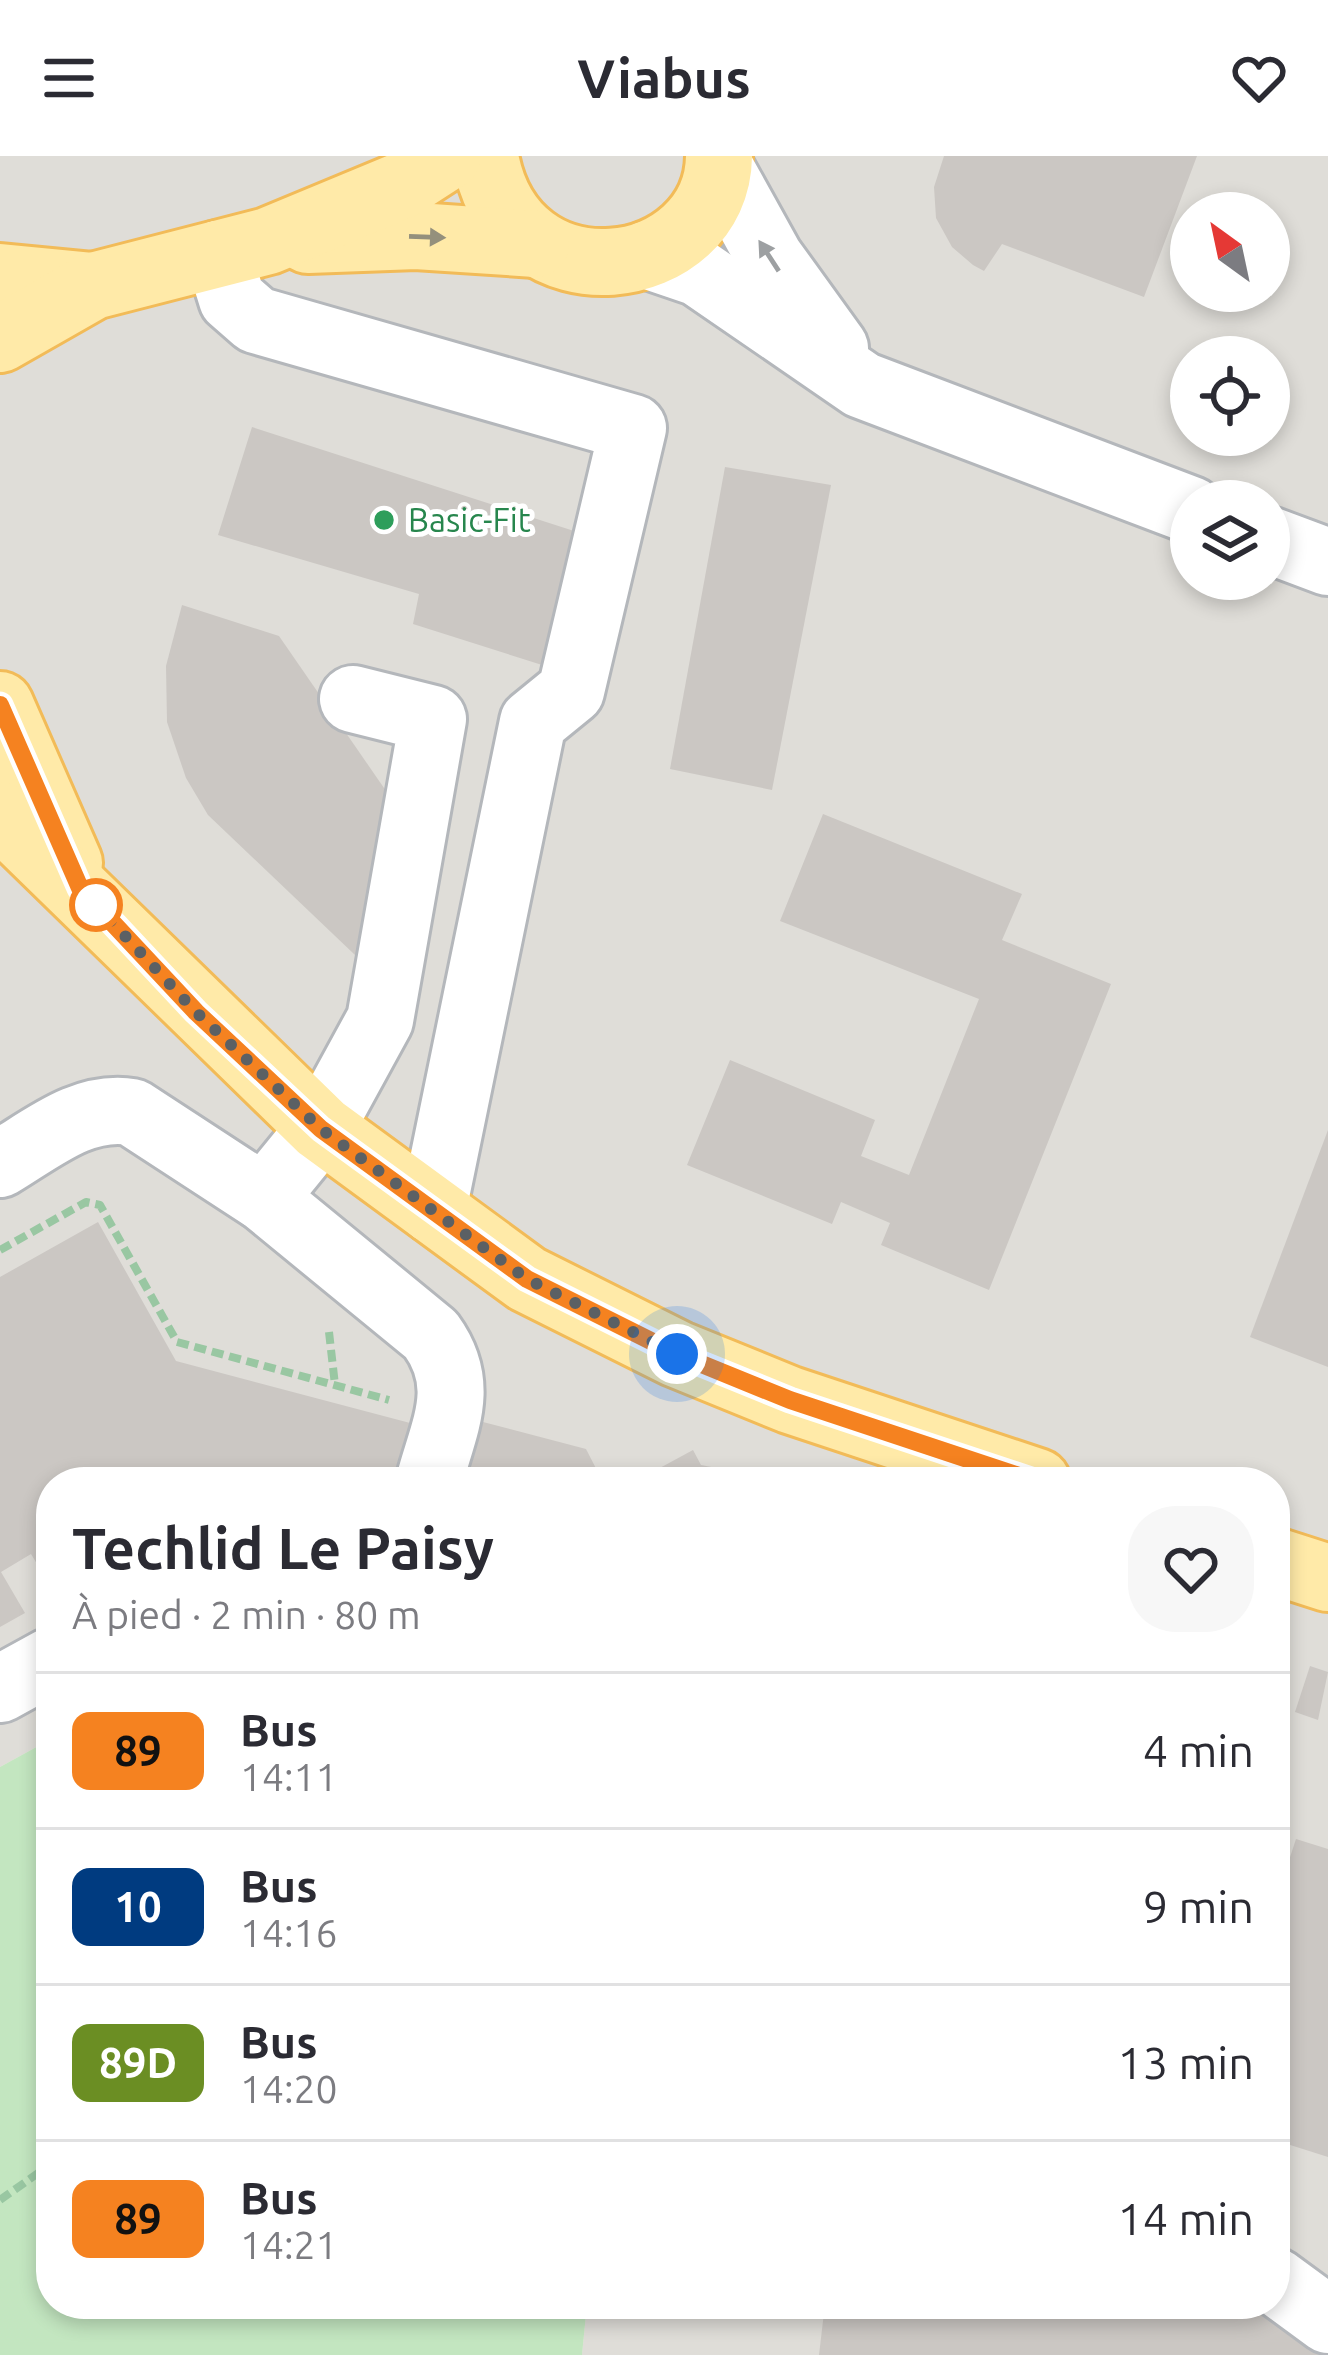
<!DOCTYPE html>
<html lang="fr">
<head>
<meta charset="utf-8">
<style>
  :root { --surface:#fff; --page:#f7f7f7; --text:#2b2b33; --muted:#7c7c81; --line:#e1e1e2 }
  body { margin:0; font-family:Ubuntu,sans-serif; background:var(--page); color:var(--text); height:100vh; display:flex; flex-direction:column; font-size:45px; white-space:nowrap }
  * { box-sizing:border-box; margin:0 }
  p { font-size:39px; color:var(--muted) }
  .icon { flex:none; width:66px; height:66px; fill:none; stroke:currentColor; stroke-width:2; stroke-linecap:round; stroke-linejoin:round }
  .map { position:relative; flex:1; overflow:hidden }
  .drawer { position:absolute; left:36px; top:1311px; width:1254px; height:852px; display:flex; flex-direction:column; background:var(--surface); border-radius:48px; box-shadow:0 6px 18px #0003 }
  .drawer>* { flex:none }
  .badge { padding:0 24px; border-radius:18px; font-size:42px; line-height:78px }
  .needle { width:78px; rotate:327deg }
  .tools { position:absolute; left:1170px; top:36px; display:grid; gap:24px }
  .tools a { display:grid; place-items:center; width:120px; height:120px; border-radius:50%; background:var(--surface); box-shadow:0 6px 18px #0003; font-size:60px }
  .you { position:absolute; width:60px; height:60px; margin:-30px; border:9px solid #fff; border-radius:50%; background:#1a73e8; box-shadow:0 0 0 18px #1a73e833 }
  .map>.badge { position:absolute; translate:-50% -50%; box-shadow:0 0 0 6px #fff }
  .round { display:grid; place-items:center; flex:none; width:126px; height:126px; border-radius:48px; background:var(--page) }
  .headline { display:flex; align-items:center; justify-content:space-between; height:204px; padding:0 36px }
  h1 { font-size:57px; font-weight:700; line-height:90px }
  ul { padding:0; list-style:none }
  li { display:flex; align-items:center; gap:36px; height:156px; padding:0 36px; border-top:3px solid var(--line) }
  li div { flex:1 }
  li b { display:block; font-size:45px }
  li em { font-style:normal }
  li .badge { min-width:132px; font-weight:700; text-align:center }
  header { display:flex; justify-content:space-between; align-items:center; height:156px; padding:0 36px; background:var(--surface); font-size:54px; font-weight:700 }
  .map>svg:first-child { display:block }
  .industrial { fill:#dfddd8; fill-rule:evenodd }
  .green { fill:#c3e6c0 }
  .building { fill:#cbc7c3 }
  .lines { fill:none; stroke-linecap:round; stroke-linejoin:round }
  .minor-casing { stroke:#b4b7bb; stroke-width:72 }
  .major-casing { stroke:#f2bb58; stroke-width:72 }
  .path { stroke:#99c7a2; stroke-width:8; stroke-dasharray:12 6; stroke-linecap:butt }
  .minor { stroke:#fff; stroke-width:66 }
  .major { stroke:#ffeaa8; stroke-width:66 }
  .oneway { fill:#94907c }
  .oneway2 { fill:#9da0a2 }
  .line-casing { stroke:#fff; stroke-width:27 }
  .line { stroke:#f58220; stroke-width:18 }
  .walk { stroke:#5b6064; stroke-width:12; stroke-dasharray:0 21.6 }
  .leisure-dot { fill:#2e9e5b; stroke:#fff; stroke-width:4.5 }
  .stop-dot { fill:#fff; stroke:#f58220; stroke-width:6 }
  .labels { text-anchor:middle; stroke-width:10; stroke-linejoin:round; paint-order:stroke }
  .leisure-label { font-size:33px; fill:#27864d; stroke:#fff; text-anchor:start }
</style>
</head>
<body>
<header><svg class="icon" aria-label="menu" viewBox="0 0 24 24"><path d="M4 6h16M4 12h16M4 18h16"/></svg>Viabus<svg class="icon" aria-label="heart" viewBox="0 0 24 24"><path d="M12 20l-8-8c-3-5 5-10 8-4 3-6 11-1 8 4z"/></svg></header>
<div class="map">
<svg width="1328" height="2199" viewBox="0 0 1328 2199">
  <rect width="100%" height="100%" fill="#eeebe3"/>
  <path class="industrial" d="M0,0H1328V2199H582L587,2148H1275V1326H51V1583L0,1611ZM1191,57H1269V135H1191ZM1191,201H1269V279H1191ZM1191,345H1269V423H1191Z"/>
  <path class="green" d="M51,1583V2148H587L582,2199H0V1611Z"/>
  <g class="building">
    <path d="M944,0H1197L1144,141L1002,88L984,115L973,109L952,91L936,62L934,31Z"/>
    <path d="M252,271L602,384L558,514L413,468L419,438L218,379Z"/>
    <path d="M725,311L831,329L772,634L670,613Z"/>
    <path d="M182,449L279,480L413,674L376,819L208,659L186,622L167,566L166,510Z"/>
    <path d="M823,658L1022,738L1002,784L1111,828L989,1134L881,1089L890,1067L841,1046L832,1068L687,1009L730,904L875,964L861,1000L909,1019L979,843L780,765Z"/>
    <path d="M1328,974V1211L1250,1181Z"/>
    <path d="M98,1066L176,1205L429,1272L413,1326H51V1431L31,1398L1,1416L25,1457L0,1471V1121Z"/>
    <path d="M483,1266L586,1293L603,1326H466Z"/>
    <path d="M693,1294L701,1309L742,1317L748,1319L746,1326H634Z"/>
    <path d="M1310,1510L1328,1516L1318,1564L1295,1556Z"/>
    <path d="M1296,1683L1328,1693V2001L1284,1987L1278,2003L1275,1747Z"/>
    <path d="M825,2148H1275L1328,2181V2199H819Z"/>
  </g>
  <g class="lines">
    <defs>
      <g id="minor">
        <path d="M719,10L770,102L835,192"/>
        <path d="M218,98L232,143L256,164L633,272L571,535L533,566L433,1054"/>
        <path d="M646,99L699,117L862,229L1191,354"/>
        <path d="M1269,384L1328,406"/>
        <path d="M0,1008C42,983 82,948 132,956L264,1042L431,1179C468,1230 444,1270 429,1326"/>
        <path d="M264,1042L321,972L380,864L433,563L353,543"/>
        <path d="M0,1533L51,1505"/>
        <path d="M1275,2125L1328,2164"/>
      </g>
      <g id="major">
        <path d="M485,0C512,157 718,125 719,0"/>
        <path d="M308,84L416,80L536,88"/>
        <path d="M0,121L93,130"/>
        <path d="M0,183L93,130L268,85L403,29L448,0"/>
        <path d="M0,549L69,707"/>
        <path d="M0,659L321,972L527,1123L677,1198L790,1244L1037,1326"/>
        <path d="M1275,1405L1328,1422"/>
      </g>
    </defs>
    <use href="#minor" class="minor-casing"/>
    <use href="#major" class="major-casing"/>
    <g class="path">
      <path d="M0,1094L86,1046L100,1049L177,1186L389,1244"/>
      <path d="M329,1176L335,1229"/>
      <path d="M0,2044L51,2008"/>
    </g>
    <use href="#minor" class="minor"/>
    <use href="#major" class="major"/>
  </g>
  <defs><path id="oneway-solid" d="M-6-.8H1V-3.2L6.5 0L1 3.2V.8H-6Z" transform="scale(3)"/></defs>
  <use class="oneway" href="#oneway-solid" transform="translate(427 81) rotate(2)"/>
  <use class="oneway2" href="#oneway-solid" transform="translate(769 100) rotate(-123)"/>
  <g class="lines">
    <defs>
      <path id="line" d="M0,549L80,732L196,856L321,973L527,1123L677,1198L790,1244L1037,1326"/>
    </defs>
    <use href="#line" class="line-casing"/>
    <use href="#line" class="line"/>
    <path class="walk" d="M96,749L196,856L321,973L527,1123L677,1198"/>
  </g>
  <circle class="leisure-dot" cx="384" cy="364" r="12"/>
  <circle class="stop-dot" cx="96" cy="749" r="24"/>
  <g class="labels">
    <g class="leisure-label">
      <text x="408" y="376">Basic-Fit</text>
    </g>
  </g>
</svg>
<div class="tools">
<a><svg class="needle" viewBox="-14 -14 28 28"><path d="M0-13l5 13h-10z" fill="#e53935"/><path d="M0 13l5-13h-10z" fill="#7c7c81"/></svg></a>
<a><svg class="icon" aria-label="locate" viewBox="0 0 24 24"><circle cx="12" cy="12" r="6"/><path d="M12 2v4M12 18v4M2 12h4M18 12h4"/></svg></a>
<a><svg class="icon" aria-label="layers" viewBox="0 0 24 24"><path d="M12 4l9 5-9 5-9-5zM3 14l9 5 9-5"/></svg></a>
</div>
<div class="you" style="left:677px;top:1198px"></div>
<section class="drawer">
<div class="headline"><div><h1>Techlid Le Paisy</h1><p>À pied · 2 min · 80 m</p></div><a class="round"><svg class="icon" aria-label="heart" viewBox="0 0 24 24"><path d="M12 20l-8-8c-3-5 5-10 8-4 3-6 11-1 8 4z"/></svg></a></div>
<ul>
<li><span class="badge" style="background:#f58220;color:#111">89</span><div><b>Bus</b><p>14:11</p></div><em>4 min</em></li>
<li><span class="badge" style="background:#003b80;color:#fff">10</span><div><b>Bus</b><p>14:16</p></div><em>9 min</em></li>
<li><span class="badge" style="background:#6b8e23;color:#fff">89D</span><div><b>Bus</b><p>14:20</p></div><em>13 min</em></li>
<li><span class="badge" style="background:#f58220;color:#111">89</span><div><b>Bus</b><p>14:21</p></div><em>14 min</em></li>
</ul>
</section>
</div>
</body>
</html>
